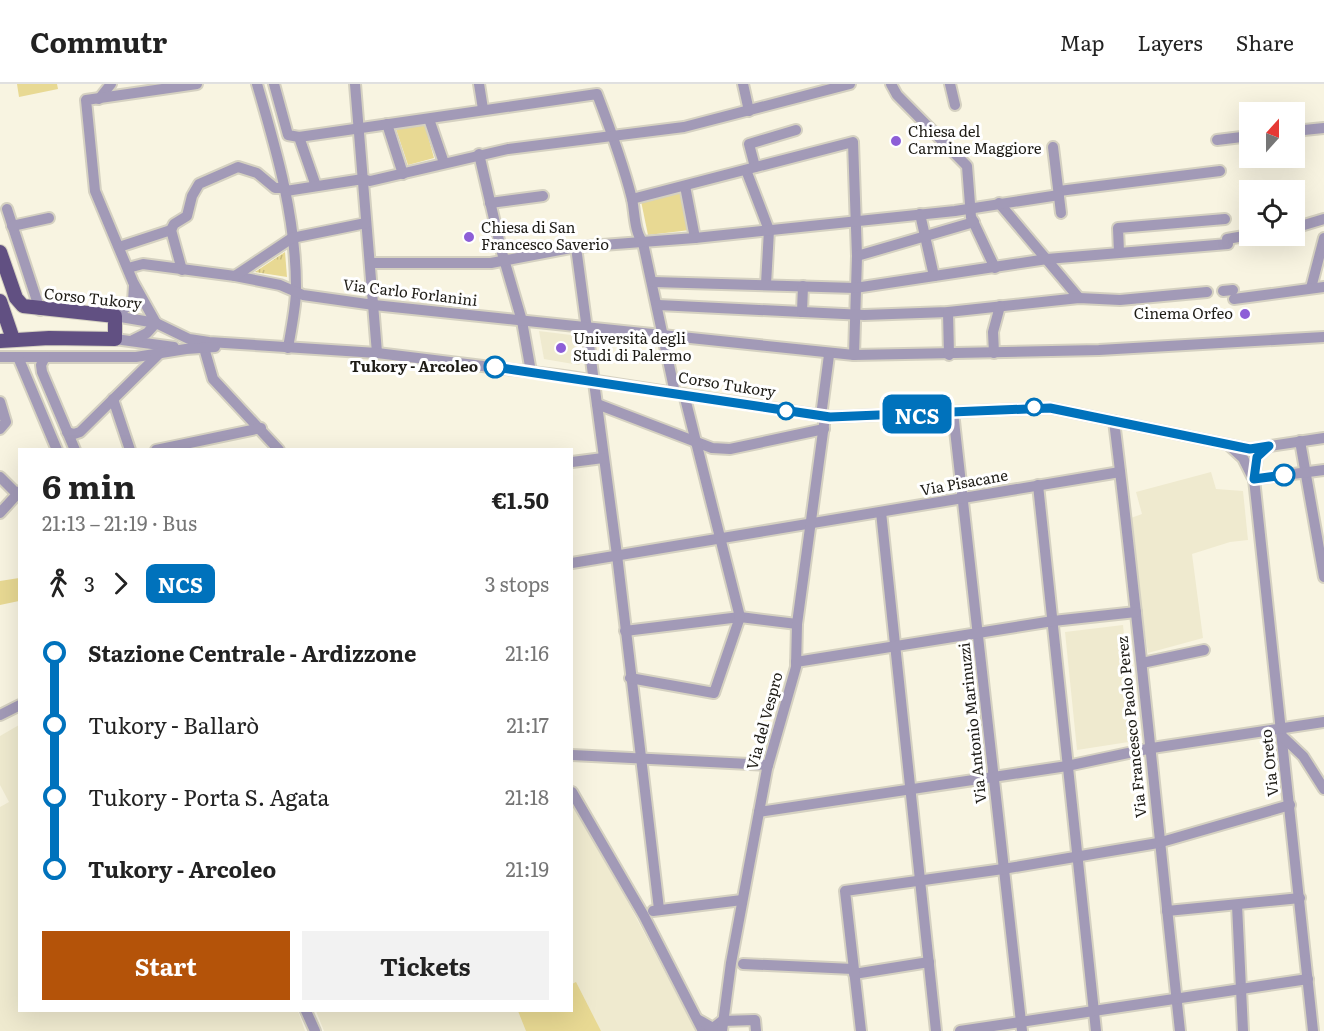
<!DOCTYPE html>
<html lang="en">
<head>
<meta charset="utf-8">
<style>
  :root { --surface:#fff; --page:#f2f2f2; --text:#222; --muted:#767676; --line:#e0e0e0; --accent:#b45309 }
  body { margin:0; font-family:Literata,serif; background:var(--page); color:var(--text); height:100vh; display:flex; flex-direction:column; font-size:22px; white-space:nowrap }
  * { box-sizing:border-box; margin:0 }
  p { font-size:20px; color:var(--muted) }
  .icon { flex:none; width:33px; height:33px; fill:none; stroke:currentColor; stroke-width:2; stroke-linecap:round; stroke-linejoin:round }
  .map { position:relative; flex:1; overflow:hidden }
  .details { position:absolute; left:18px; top:364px; width:555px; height:564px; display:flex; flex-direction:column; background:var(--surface); border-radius:0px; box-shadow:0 6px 24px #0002 }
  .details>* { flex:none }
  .badge { padding:0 12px; border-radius:9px; font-size:21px; line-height:39px }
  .needle { width:39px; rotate:21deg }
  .controls { position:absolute; left:1239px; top:18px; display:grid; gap:12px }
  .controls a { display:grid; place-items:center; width:66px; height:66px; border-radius:0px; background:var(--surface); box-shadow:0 6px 24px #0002; font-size:30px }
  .map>.badge { position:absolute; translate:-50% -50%; box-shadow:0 0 0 3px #fff }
  .legs { display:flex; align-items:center; gap:9px; height:66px; padding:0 24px; font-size:20px }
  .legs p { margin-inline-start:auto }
  .overview { display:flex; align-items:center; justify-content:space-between; height:102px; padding:0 24px }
  h1 { font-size:33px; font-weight:700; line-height:45px }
  .primary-button { display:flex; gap:12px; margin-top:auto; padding:12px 24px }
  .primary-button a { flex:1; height:69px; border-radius:0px; background:var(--accent); color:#fff; font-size:24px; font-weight:700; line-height:69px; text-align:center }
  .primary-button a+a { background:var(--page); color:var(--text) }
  ul { padding:0 24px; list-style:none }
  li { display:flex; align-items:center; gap:21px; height:72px; font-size:22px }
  li i { display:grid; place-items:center; width:9px; height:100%; margin:0 8px; background:currentColor }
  li i::after { content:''; width:15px; height:15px; margin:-8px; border:4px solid; border-radius:50%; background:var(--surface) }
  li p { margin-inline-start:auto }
  li:first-child i { background:linear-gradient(#0000 50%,currentColor 0) }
  li:last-child i { background:linear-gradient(currentColor 50%,#0000 0) }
  header { display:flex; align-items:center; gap:36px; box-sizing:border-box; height:84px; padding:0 30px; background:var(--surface); border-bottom:2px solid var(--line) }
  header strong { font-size:28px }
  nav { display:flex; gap:33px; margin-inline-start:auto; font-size:21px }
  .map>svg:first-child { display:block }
  .built { fill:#efeacf }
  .grass { fill:url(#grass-tufts) }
  .green { fill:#e8d993 }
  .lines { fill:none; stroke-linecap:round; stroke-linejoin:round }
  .minor-casing { stroke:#d5d1c1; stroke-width:14 }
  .major-casing { stroke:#d5d1c1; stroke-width:16 }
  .minor { stroke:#a29ab7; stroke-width:10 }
  .major { stroke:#615082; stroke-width:14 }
  .line-1-casing { stroke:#fff; stroke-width:14 }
  .line-1 { stroke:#0072bc; stroke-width:9 }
  .poi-dot { fill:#8d5ed7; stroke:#fff; stroke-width:2 }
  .stop-1-dot { fill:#fff; stroke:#0072bc; stroke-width:3 }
  .labels { text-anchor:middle; stroke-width:6; stroke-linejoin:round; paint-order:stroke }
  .poi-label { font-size:15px; fill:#1e1c16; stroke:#fff; text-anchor:start }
  .street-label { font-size:15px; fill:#1e1c16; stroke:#fff }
  .stop-label { font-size:15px; font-weight:bold; fill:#1e1c16; stroke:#fff; text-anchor:end }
</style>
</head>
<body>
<header>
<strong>Commutr</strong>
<nav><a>Map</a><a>Layers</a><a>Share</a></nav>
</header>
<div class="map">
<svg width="1324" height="947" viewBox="0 0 1324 947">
  <defs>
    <pattern id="grass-tufts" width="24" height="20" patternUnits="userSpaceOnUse" patternTransform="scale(1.5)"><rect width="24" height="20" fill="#e8d993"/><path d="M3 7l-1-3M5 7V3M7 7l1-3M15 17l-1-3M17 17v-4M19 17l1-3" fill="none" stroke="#c7ba7e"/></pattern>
  </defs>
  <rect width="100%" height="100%" fill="#f8f4e1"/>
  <g class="built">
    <path d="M539,247L579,252L582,278L579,281L544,275Z"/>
    <path d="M1211,388L1216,405L1243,407L1248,456L1230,458L1192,470L1203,554L1148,569L1128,435L1142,430L1136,408Z"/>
    <path d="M1123,541L1135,657L1077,666L1065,548Z"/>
    <path d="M19,641L20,927H298L305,947H0V723L9,718L0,701V652Z"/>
    <path d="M572,719L630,822L696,947H324L316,927H572Z"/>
  </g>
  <path class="grass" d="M285,168L287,193L255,188Z"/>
  <g class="green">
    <path d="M17,0H57L58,5L19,13Z"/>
    <path d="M425,41L434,74L408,81L396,45Z"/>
    <path d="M681,108L690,146L648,151L641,117Z"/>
    <path d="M19,494V517L0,521V497Z"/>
    <path d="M576,898L601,947H526L518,927H572V900Z"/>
  </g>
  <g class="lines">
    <defs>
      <g id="minor">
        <path d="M257,0C277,68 297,137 296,209C295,227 291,246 288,264"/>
        <path d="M274,0L288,51L299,53L316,102"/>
        <path d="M355,0L377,269"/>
        <path d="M479,0L483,25"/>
        <path d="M743,0L749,27"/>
        <path d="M891,0L897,11L967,82L971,133L995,184"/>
        <path d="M950,0L955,21"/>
        <path d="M99,15L111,0"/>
        <path d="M429,35L444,79"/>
        <path d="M387,40L403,90"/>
        <path d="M1294,47L1324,44"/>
        <path d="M299,53L597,10C610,44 623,79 632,115C635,129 634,147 643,159L675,309"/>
        <path d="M1217,56L1250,52"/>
        <path d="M1053,63L1061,129"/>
        <path d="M479,70L501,165L522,237L531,288"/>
        <path d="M755,83L749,60L796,46"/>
        <path d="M746,86L769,146L766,200"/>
        <path d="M685,102L695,154"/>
        <path d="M286,107L363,95L370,97L508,65L684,43L850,0"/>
        <path d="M1059,107L1220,87"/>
        <path d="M632,115L853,58L857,172L854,271"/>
        <path d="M490,119L543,112"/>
        <path d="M999,119L1079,214"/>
        <path d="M7,125L40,226"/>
        <path d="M920,130L934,192"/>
        <path d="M12,142L49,134"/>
        <path d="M1294,144L1324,135"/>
        <path d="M171,146L174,140L187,132L192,112L199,100L238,83L257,89L275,104H285"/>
        <path d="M1227,155L1250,151"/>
        <path d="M119,163L171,146L182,186"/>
        <path d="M576,163L617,471L659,825"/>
        <path d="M1119,168L1118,144L1225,135"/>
        <path d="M857,172L974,138"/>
        <path d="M370,179H491L576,163L695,154L955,127L1059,111"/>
        <path d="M128,184L143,180L235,192L280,201L303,211L374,221L854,271L1099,266L1324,253"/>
        <path d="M235,192L292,154L366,139"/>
        <path d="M653,198L855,204L1047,175L1228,160"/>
        <path d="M1311,204L1324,154"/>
        <path d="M1223,207L1233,206"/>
        <path d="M1234,215L1324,203"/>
        <path d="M658,221L864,231L948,228L1079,214L1120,216L1207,208"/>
        <path d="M802,228L803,202"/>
        <path d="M948,228L949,271"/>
        <path d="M115,232L156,239L189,255L209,258L377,269L564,292L830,333L1050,324L1250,365L1324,354"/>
        <path d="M115,232L133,218L134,201"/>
        <path d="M156,239L133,198L95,107L86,16L197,0"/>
        <path d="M115,255L174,263"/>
        <path d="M133,256L147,249L156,239"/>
        <path d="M204,264L213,295L279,366"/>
        <path d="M994,269L993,248L1000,222"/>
        <path d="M0,273H136L186,265L215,263"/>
        <path d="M18,273L57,366"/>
        <path d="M45,273L41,281L42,288L75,366"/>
        <path d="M113,315L130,366"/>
        <path d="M0,318L6,338L0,345"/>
        <path d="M597,320L712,364L730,365L824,345"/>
        <path d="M953,328L1022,947"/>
        <path d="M821,332L829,271"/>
        <path d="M1114,337C1139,540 1158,744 1180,947"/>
        <path d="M67,348L74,350L80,348L161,268"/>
        <path d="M1300,357L1324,493"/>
        <path d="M1230,362L1243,374L1252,392"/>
        <path d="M1269,362L1257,373L1254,395L1313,947"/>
        <path d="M156,366L261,344"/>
        <path d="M572,378L603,374"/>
        <path d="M0,393L17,410"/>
        <path d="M1254,395L1324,386"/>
        <path d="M1038,401L1096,947"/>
        <path d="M881,428L936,947"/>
        <path d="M0,429L20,407"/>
        <path d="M572,479L1120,388"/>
        <path d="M625,547L740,533L797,540"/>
        <path d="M796,578L1053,537L1136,528"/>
        <path d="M1142,579L1204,566"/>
        <path d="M630,594L714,609L740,533L684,310"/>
        <path d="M0,631L20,621"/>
        <path d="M1283,653L1303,672L1324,705"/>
        <path d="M572,671L768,681"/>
        <path d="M572,708L644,832L703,947"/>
        <path d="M759,728L1067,682L1152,664L1324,638"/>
        <path d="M1237,821L1243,947"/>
        <path d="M653,827L742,816"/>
        <path d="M1167,827L1300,814"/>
        <path d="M743,880L853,885"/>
        <path d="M854,890L929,878"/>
        <path d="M306,927L315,947"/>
        <path d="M699,936L713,944L722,937L755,936L756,947"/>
        <path d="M722,947L731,879L767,685L796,583L797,540L825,333"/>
        <path d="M861,947L845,807L1003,785L1158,759L1290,721"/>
        <path d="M960,947L1308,895"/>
      </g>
      <g id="major">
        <path d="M0,168L16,214L23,222L115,232V255L49,254L0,257"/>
        <path d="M0,217L13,255"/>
      </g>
    </defs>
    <use href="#minor" class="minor-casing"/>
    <use href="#major" class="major-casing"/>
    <use href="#minor" class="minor"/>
    <use href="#major" class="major"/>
  </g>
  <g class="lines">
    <defs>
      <path id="line-1" d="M495,283L830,333L1050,324L1250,365L1269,362L1257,373L1254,395L1284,391"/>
    </defs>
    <use href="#line-1" class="line-1-casing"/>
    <use href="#line-1" class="line-1"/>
  </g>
  <g class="poi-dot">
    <circle cx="896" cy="57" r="6"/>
    <circle cx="469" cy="153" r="6"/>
    <circle cx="1245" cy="230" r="6"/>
    <circle cx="561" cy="264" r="6"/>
  </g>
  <g class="stop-1-dot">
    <circle cx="495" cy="283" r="10"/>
    <circle cx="1034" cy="323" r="8"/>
    <circle cx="786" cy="327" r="8"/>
    <circle cx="1284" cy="391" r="10"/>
  </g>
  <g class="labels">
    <g class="poi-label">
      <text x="908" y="53">Chiesa del<tspan x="908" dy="17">Carmine Maggiore</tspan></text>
      <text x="481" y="149">Chiesa di San<tspan x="481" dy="17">Francesco Saverio</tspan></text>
      <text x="1233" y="235" text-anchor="end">Cinema Orfeo</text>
      <text x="573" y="260">Università degli<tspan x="573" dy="17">Studi di Palermo</tspan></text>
    </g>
    <g class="street-label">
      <text transform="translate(410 209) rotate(7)" y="5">Via Carlo Forlanini</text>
      <text transform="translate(93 215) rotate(6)" y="5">Corso Tukory</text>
      <text transform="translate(727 301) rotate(9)" y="5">Corso Tukory</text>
      <text transform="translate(964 399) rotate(-10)" y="5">Via Pisacane</text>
      <text transform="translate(765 637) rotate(-75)" y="5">Via del Vespro</text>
      <text transform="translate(973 639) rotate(-96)" y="5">Via Antonio Marinuzzi</text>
      <text transform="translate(1132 643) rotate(-96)" y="5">Via Francesco Paolo Perez</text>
      <text transform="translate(1270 679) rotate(-96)" y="5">Via Oreto</text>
    </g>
    <g class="stop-label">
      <text x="478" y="288">Tukory - Arcoleo</text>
    </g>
  </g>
</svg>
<div class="controls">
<a><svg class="needle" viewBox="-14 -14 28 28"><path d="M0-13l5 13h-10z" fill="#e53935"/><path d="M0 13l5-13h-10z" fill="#767676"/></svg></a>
<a><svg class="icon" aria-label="locate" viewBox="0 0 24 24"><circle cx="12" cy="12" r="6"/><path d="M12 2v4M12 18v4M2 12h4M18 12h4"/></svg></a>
</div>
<b class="badge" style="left:917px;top:330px;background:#0072bc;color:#fff">NCS</b>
<section class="details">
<div class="overview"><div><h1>6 min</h1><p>21:13 – 21:19 · Bus</p></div><b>€1.50</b></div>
<div class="legs"><svg class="icon" aria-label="walk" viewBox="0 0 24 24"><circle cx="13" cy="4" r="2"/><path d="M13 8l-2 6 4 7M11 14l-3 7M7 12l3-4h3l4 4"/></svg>3<svg class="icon" aria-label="forward" viewBox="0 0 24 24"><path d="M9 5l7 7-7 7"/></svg><b class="badge" style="background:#0072bc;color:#fff">NCS</b><p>3 stops</p></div>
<ul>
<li><i style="color:#0072bc"></i><b>Stazione Centrale - Ardizzone</b><p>21:16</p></li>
<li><i style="color:#0072bc"></i><span>Tukory - Ballarò</span><p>21:17</p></li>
<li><i style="color:#0072bc"></i><span>Tukory - Porta S. Agata</span><p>21:18</p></li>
<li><i style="color:#0072bc"></i><b>Tukory - Arcoleo</b><p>21:19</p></li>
</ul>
<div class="primary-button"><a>Start</a><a>Tickets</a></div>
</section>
</div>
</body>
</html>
